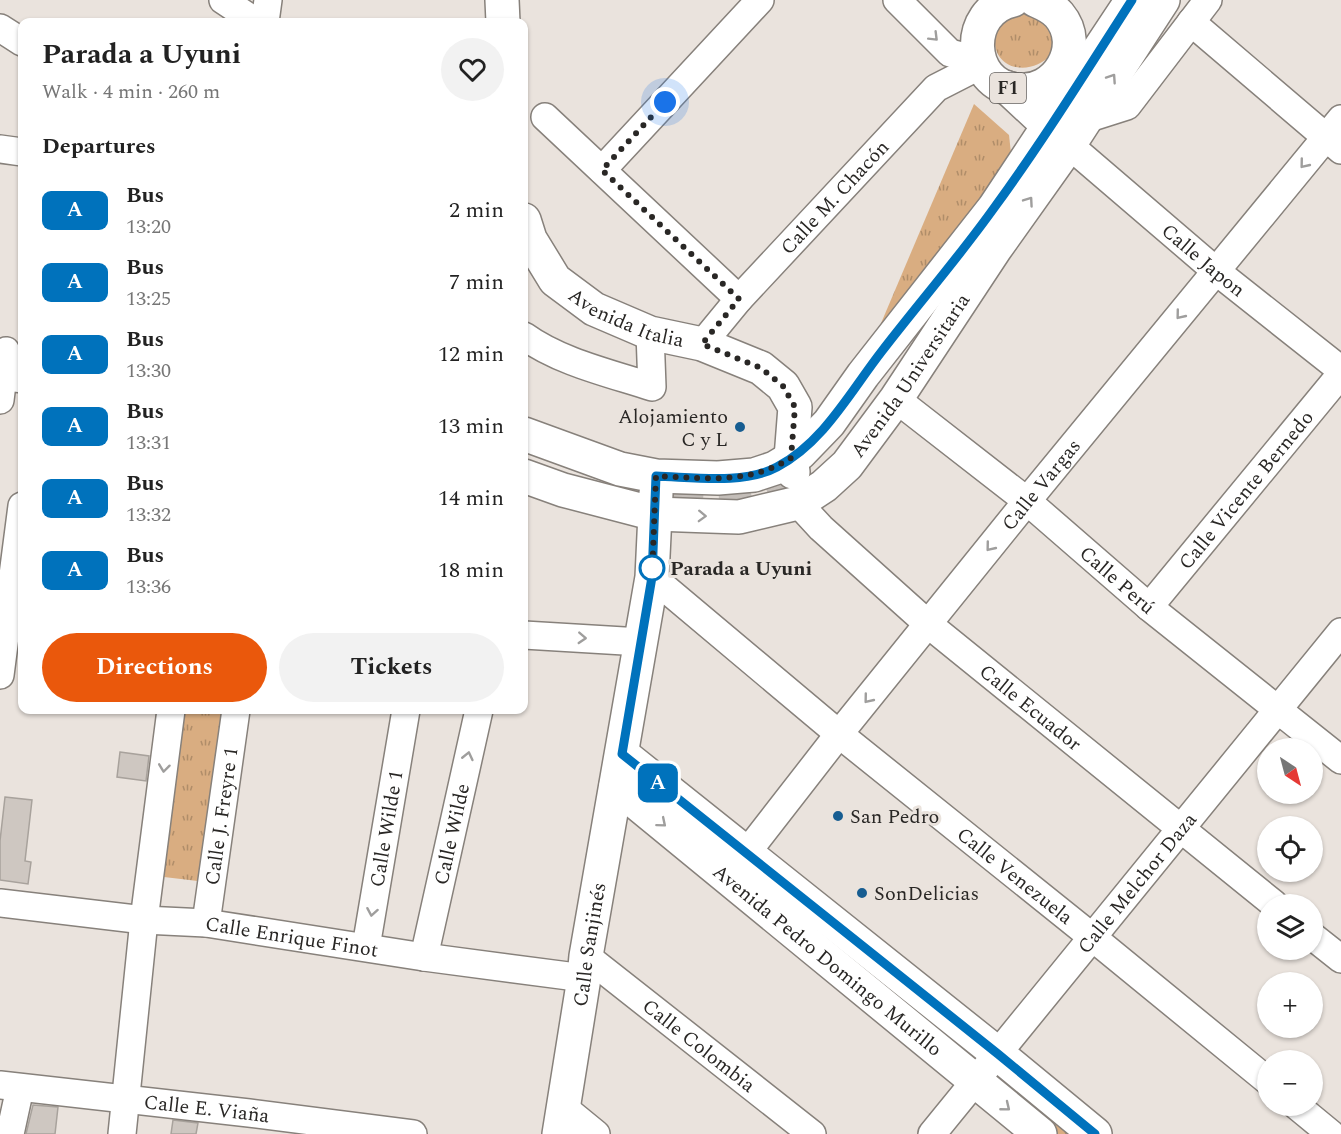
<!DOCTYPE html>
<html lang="en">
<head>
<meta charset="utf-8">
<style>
  :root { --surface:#fff; --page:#f2f2f2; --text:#222; --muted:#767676; --accent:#ea580c }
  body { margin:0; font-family:Spectral,serif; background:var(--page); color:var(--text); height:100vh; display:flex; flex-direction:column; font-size:22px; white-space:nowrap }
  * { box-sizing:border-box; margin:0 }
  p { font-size:20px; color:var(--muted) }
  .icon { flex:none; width:33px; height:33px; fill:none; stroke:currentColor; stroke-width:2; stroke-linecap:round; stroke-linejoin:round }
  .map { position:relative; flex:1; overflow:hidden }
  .drawer { position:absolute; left:18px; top:18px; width:510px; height:696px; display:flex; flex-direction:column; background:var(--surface); border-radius:12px; box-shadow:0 2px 4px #0004 }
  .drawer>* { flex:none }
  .badge { padding:0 12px; border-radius:9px; font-size:21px; line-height:39px }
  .needle { width:39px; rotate:144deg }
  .controls { position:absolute; left:1257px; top:738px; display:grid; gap:12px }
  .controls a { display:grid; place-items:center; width:66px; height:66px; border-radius:50%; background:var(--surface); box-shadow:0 2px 4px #0004; font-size:30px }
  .you { position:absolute; width:30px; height:30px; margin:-15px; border:4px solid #fff; border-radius:50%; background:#1a73e8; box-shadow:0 0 0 9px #1a73e833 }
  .map>.badge { position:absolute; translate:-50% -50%; box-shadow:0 0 0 3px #fff }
  h2 { padding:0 24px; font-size:22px; line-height:54px }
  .round { display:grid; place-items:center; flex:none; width:63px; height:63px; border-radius:32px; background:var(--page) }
  .headline { display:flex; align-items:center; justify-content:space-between; height:102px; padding:0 24px }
  h1 { font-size:28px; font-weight:700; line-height:45px }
  .primary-button { display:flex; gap:12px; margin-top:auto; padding:12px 24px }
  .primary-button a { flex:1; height:69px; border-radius:36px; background:var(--accent); color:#fff; font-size:24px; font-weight:700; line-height:69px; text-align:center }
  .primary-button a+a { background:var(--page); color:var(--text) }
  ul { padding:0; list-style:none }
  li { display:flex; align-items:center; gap:18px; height:72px; padding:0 24px }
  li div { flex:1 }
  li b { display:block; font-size:22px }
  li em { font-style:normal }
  li .badge { min-width:66px; font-weight:700; text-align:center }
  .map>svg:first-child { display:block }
  .grass { fill:url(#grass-tufts) }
  .building { fill:#cec7c1; stroke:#a8a29c; stroke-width:1.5 }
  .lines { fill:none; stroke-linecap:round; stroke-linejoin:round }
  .major-tunnel { stroke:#c3bdb8; stroke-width:33; stroke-dasharray:33 16; stroke-linecap:butt }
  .minor-casing { stroke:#87817b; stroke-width:30 }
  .major-casing { stroke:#87817b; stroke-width:36 }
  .highway-casing { stroke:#87817b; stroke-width:36 }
  .minor { stroke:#fff; stroke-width:27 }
  .major { stroke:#fff; stroke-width:33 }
  .highway { stroke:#fff; stroke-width:33 }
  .oneway { stroke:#9f9e9d }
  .line-casing { stroke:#fff; stroke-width:14 }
  .line { stroke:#0072bc; stroke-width:9 }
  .walk { stroke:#292725; stroke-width:6; stroke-dasharray:0 10.8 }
  .poi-dot { fill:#175d91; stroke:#eae3dd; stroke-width:2 }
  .stop-dot { fill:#fff; stroke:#0072bc; stroke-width:3 }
  .labels { text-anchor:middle; stroke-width:6; stroke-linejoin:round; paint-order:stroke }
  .shield { fill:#eae3dd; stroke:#635f5c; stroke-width:1.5 }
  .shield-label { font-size:18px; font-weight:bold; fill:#292725 }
  .street-label { font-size:20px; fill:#292725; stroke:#eae3dd }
  .poi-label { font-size:20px; fill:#292725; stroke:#eae3dd; text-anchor:start }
  .stop-label { font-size:20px; font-weight:bold; fill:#292725; stroke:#eae3dd; text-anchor:start }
</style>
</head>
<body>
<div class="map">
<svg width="1341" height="1134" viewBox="0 0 1341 1134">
  <defs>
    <pattern id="grass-tufts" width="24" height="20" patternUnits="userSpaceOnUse" patternTransform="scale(1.5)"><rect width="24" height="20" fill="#d9ad81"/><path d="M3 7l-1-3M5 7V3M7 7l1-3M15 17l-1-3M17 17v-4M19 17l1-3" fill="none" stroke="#b08d69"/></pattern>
  </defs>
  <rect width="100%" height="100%" fill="#eae3dd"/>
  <g class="grass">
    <path d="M1012,6L1055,25L1052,54C1030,78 990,70 995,33C995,28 995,23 998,19C1002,15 1008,10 1012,6Z"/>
    <path d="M974,104L1009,135L1012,162L887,334L879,328Z"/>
    <path d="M185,710H227L206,882L164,877Z"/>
    <path d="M1007,1076L1079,1134H1054L998,1089Z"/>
  </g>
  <g class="building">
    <path d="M120,752L149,756L146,781L117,777Z"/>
    <path d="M5,797L32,800L25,861L31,862L28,884L0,880V841Z"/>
    <path d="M33,1105L58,1107L55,1134H26Z"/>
    <path d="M173,1120L198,1123L196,1134H171Z"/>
  </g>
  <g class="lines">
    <path class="major-tunnel" d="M622,488C652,493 682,500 713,501C747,501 780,486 810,472"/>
    <defs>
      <g id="minor">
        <path d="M223,0L256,22"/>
        <path d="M897,0L950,53L978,60"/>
        <path d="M265,22L268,0"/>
        <path d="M1191,22L1341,150"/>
        <path d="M0,28L22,42"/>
        <path d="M545,117L739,299"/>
        <path d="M1083,120L1127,106L1208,0"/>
        <path id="s1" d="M1069,145L1216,271L1341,370"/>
        <path d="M0,149L22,152"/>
        <path d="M602,170L760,0"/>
        <path d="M524,336C560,362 609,373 652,387L650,333"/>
        <path id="s2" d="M702,344L739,299L936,88L981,65"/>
        <path id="s3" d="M896,399L1027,501L1149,607L1341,760"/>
        <path d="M0,400L6,351"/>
        <path id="s4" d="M798,503L821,528L928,624L1274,904"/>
        <path id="s5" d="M652,577L839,734L1092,937L1268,1081"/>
        <path id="s6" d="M1149,607L1341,374"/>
        <path d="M524,635L641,642"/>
        <path d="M0,675L22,506"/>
        <path id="s7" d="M734,869L839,734L1027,501L1341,119"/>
        <path id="s8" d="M0,903L144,920L206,923L424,957L584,978"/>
        <path id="s9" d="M206,923L236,710"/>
        <path d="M1312,936L1341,959"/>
        <path id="s10" d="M366,947L406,710"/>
        <path id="s11" d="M586,956L812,1134"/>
        <path id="s12" d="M424,957L479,710"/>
        <path id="s13" d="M0,1085L249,1113L413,1134"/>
        <path d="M1297,1106L1331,1134"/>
        <path d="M563,1107L596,1134"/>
        <path d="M10,1134L20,1088"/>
        <path d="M122,1134L144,920L171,710"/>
        <path id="s14" d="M932,1134L1341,632"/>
      </g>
      <g id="major">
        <path d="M502,0L503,22"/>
        <path id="s15" d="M524,220L530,239L555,280L594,309L650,333L702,344L761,368L783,386L795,407L791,458L793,472"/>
        <path d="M0,373L22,376"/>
        <path d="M524,434L620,469L656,476L718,478L754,475L775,468L800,453L829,423L863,375L994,208L1132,0"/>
        <path id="s16" d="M524,476L563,490L655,514L710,516L739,517L798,503L824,486L847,465L896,399L995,249L1069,145V115"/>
        <path d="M622,754L998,1054L1095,1134"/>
        <path id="s17" d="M616,786L1040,1134"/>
        <path id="s18" d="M559,1134L584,978L586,956L652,577L656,493"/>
      </g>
      <g id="highway">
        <path d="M1013,0C964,10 966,85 1017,90C1056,95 1086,47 1059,15C1052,7 1044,4 1035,0"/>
        <path d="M1008,88L1069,145L1163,0"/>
      </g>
    </defs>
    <use href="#minor" class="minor-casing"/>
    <use href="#major" class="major-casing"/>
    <use href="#highway" class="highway-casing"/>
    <use href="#minor" class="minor"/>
    <use href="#major" class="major"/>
    <use href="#highway" class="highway"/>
  </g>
  <defs><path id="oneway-chevron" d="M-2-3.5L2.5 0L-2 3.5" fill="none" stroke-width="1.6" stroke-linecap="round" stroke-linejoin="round" transform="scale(1.5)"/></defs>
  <g class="oneway">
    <use href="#oneway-chevron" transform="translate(934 37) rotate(45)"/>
    <use href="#oneway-chevron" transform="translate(1112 78) rotate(-56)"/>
    <use href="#oneway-chevron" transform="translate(1304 164) rotate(129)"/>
    <use href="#oneway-chevron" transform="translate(1029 201) rotate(-55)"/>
    <use href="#oneway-chevron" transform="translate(1180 315) rotate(129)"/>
    <use href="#oneway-chevron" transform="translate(702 516) rotate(2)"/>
    <use href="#oneway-chevron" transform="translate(990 547) rotate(129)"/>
    <use href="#oneway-chevron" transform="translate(582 638) rotate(3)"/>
    <use href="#oneway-chevron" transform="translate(868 699) rotate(129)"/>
    <use href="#oneway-chevron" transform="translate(468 756) rotate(-77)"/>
    <use href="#oneway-chevron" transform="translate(164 768) rotate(97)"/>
    <use href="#oneway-chevron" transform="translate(662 823) rotate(40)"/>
    <use href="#oneway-chevron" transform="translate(372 912) rotate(100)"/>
    <use href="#oneway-chevron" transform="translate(1006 1107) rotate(39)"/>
  </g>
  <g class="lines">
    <defs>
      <path id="line" d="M1095,1134L998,1054L622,754L652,577L656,476C692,477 744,485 777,467C824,442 850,392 882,351C919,303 959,257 994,208C1043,141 1087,70 1132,0"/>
    </defs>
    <use href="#line" class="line-casing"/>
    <use href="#line" class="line"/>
    <path class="walk" d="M652,568V577L656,476C704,478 748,485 791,458L795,407L783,386L761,368L702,344L739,299L602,170L665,102"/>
  </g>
  <g class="poi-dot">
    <circle cx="740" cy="427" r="6"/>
    <circle cx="838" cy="816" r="6"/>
    <circle cx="862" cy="893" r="6"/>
  </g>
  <circle class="stop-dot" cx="652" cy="568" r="12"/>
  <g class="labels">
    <rect class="shield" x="990" y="73" width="36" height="30" rx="4.5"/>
    <g class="shield-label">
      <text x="1008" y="94">F1</text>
    </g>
    <g class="street-label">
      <text dy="7" stroke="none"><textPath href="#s2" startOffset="198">Calle M. Chacón</textPath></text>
      <text dy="7" stroke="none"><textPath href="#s1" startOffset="177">Calle Japon</textPath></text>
      <text dy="7" stroke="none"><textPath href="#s15" startOffset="150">Avenida Italia</textPath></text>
      <text dy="7" stroke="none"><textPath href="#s16" startOffset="453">Avenida Universitaria</textPath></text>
      <text dy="7" stroke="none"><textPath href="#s7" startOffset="492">Calle Vargas</textPath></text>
      <text dy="7" stroke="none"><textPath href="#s6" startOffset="152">Calle Vicente Bernedo</textPath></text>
      <text dy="7" stroke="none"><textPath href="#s3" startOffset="286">Calle Perú</textPath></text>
      <text dy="7" stroke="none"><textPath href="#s4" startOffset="310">Calle Ecuador</textPath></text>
      <text dy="7" stroke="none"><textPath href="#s9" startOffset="108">Calle J. Freyre 1</textPath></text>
      <text dy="7" stroke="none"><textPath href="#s10" startOffset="120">Calle Wilde 1</textPath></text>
      <text dy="7" stroke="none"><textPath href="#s12" startOffset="126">Calle Wilde</textPath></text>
      <text dy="7" stroke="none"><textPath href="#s5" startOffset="470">Calle Venezuela</textPath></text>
      <text dy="7" stroke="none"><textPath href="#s14" startOffset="324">Calle Melchor Daza</textPath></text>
      <text dy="7" stroke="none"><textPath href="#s8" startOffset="294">Calle Enrique Finot</textPath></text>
      <text dy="7" stroke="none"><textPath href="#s18" startOffset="192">Calle Sanjinés</textPath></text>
      <text dy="7" stroke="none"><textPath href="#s17" startOffset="274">Avenida Pedro Domingo Murillo</textPath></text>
      <text dy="7" stroke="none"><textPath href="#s11" startOffset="144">Calle Colombia</textPath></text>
      <text dy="7" stroke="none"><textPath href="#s13" startOffset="208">Calle E. Viaña</textPath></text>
    </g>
    <g class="poi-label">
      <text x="728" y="423" text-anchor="end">Alojamiento<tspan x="728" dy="23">C y L</tspan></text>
      <text x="850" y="823">San Pedro</text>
      <text x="874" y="900">SonDelicias</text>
    </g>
    <g class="stop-label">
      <text x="670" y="575">Parada a Uyuni</text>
    </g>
  </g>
</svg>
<div class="controls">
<a><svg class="needle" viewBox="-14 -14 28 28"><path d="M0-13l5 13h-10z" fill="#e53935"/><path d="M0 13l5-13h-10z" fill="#767676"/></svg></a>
<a><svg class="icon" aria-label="locate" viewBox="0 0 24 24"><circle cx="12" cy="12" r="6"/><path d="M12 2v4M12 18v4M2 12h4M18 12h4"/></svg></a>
<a><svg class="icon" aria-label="layers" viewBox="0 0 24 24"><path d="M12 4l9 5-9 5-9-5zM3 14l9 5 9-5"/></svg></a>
<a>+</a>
<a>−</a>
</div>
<div class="you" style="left:665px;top:102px"></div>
<b class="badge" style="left:658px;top:783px;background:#0072bc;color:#fff">A</b>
<section class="drawer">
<div class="headline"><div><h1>Parada a Uyuni</h1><p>Walk · 4 min · 260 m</p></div><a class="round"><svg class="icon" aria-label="heart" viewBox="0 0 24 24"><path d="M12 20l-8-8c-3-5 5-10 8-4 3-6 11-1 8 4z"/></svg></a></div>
<h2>Departures</h2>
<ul>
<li><span class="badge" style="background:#0072bc;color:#fff">A</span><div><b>Bus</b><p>13:20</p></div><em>2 min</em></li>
<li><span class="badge" style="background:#0072bc;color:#fff">A</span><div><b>Bus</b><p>13:25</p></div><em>7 min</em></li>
<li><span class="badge" style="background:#0072bc;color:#fff">A</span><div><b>Bus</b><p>13:30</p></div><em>12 min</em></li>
<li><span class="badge" style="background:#0072bc;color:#fff">A</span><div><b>Bus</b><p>13:31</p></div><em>13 min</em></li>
<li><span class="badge" style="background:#0072bc;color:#fff">A</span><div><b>Bus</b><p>13:32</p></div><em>14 min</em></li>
<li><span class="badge" style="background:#0072bc;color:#fff">A</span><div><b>Bus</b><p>13:36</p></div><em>18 min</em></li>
</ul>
<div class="primary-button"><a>Directions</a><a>Tickets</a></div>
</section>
</div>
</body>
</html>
